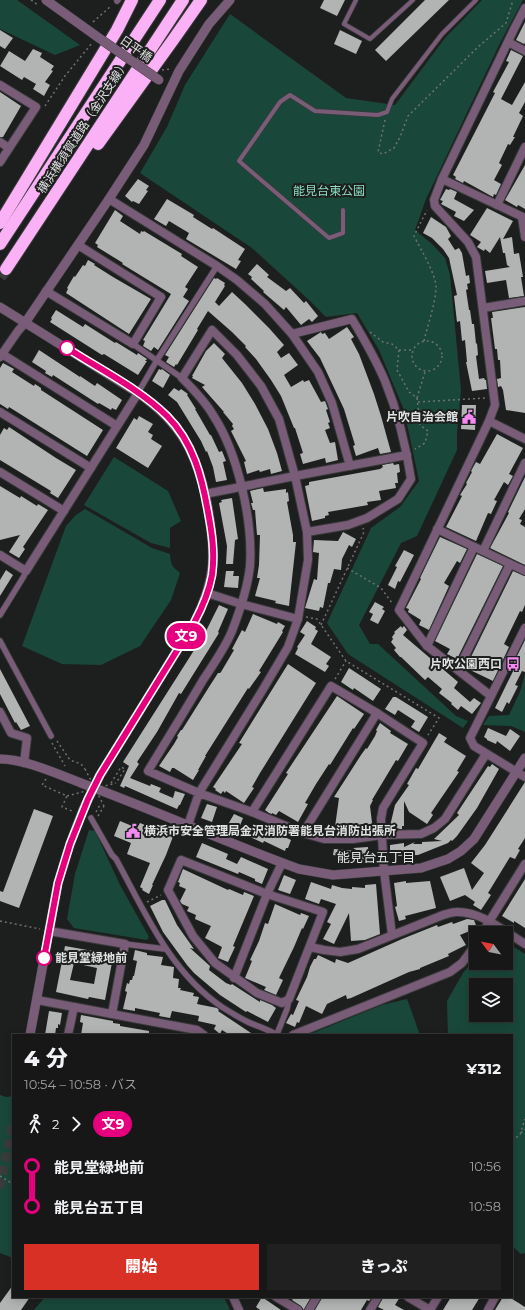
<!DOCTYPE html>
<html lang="ja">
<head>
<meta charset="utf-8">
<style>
  :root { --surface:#161716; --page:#1f201f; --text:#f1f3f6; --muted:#9e9fa1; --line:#353635; --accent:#d93025 }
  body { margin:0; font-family:Montserrat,"Noto Sans JP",sans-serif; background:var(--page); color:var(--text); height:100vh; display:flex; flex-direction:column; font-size:15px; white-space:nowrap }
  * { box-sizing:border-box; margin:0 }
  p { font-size:13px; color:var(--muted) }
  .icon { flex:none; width:22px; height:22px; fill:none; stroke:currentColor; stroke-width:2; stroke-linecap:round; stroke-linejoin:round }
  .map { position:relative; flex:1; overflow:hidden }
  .sheet { position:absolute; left:12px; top:1034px; width:501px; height:264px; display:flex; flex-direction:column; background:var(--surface); border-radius:0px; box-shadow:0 2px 10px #0003,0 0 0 1px var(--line) }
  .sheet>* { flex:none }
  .badge { padding:0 8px; border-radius:13px; font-size:14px; line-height:26px }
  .needle { width:26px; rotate:302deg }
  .fabs { position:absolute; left:469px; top:926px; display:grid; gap:8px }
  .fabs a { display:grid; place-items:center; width:44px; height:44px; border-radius:0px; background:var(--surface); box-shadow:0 2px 10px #0003,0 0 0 1px var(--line); font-size:20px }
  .map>.badge { position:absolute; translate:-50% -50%; box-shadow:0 0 0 2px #fff }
  .legs { display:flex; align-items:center; gap:6px; height:44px; padding:0 12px; font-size:13px }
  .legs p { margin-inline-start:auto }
  .overview { display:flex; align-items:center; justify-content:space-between; height:68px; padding:0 12px }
  h1 { font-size:22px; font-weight:800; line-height:30px }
  .button { display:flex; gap:8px; margin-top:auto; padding:8px 12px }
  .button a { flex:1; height:46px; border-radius:0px; background:var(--accent); color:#fff; font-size:16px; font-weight:800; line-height:46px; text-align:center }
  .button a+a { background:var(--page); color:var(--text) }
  ul { padding:0 12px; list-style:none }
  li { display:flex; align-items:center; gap:14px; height:40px; font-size:15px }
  li i { display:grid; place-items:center; width:6px; height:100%; margin:0 5px; background:currentColor }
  li i::after { content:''; width:10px; height:10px; margin:-5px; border:3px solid; border-radius:50%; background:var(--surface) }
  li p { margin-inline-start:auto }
  li:first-child i { background:linear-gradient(#0000 50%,currentColor 0) }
  li:last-child i { background:linear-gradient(currentColor 50%,#0000 0) }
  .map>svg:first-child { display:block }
  .green { fill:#19483a; fill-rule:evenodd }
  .building { fill:#b1b4b3; fill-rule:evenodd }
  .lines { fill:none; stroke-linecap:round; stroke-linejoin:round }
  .tertiary-tunnel { stroke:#3a3c3c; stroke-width:9; stroke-dasharray:9 4.5; stroke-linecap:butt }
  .motorway-tunnel { stroke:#3a3c3c; stroke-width:12; stroke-dasharray:12 6; stroke-linecap:butt }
  .service-casing { stroke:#383a3a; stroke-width:5.5 }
  .pedestrian-casing { stroke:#383a3a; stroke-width:7 }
  .minor-casing { stroke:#383a3a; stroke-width:10 }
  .tertiary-casing { stroke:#383a3a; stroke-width:10 }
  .motorway-casing { stroke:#383a3a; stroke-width:14 }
  .path { stroke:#707272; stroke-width:1.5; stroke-dasharray:2 3; stroke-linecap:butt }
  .service { stroke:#795c77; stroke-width:4 }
  .pedestrian { stroke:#795c77; stroke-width:5.5 }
  .minor { stroke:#795c77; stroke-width:8 }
  .tertiary { stroke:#795c77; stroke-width:9 }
  .motorway { stroke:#fab1f6; stroke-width:12 }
  .tertiary-bridge-casing { stroke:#383a3a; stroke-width:10; stroke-linecap:butt }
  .path-bridge { stroke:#707272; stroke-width:1.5; stroke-dasharray:2 3; stroke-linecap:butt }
  .tertiary-bridge { stroke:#795c77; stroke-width:9 }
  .line-1-casing { stroke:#fff; stroke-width:9 }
  .line-1 { stroke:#e6007e; stroke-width:6 }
  .stop-1-dot { fill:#fff; stroke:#e6007e; stroke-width:2 }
  .labels { text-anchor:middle; stroke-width:4; stroke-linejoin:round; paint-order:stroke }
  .street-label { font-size:12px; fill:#e1e3e3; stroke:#1d1f1e }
  .park-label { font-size:12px; fill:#8adec1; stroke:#1d1f1e }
  .poi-label { font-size:12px; font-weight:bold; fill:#e1e3e3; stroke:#1d1f1e; text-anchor:end }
  .stop-label { font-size:12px; font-weight:bold; fill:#e1e3e3; stroke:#1d1f1e; text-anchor:start }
  .neighbourhood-label { font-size:13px; fill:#e0e4e2; stroke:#1d1f1e }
</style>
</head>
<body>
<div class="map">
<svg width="525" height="1310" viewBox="0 0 525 1310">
  <rect width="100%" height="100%" fill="#1d1f1e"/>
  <g class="green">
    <path d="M0,0H17L80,45L55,55L0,29Z"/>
    <path d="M482,0H523L500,43L426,199L415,230L432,244L445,258L450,275L461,390L457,433V450L417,536L401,543L359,625L370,644H378L456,716L468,721L463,728L348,654L327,623L371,528L400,507L419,481L404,410L379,350L357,313L326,317L308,299L252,248L140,173L167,127L185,85L230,14L346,98L395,105L445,38Z"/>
    <path d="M114,457L168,491L181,521L170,528V548L151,543L84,505Z"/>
    <path d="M85,509L152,548L170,554C171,564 171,566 180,573L171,600L140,646L101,665L62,664L22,646L66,526L76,515Z"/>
    <path d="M525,674V732L511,726L483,725L489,716L509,715L520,692Z"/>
    <path d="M89,830L95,831L120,885L149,937L147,940L74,928L67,919L75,874Z"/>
    <path d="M506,942L525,954V1253L521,1254L512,1246V1035H448L447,1001L463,973L476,957V963H506ZM476,985H506V1015H476Z"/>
    <path d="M407,999L420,1035H308L382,1005Z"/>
    <path d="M0,1095L6,1097L13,1096V1258L0,1253Z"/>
    <path d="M45,1297H224L230,1310H34Z"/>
  </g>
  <g class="building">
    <path d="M324,0H345L337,16L320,8Z"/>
    <path d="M425,0H449L386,61L375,50Z"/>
    <path d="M525,22V43L524,44L516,40Z"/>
    <path d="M0,30L13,38L5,49L0,46Z"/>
    <path d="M340,30L362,41L356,54L334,44Z"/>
    <path d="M33,49L42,53L40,57L54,66L51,70L53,71L45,82L50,85L44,96L33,89L36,84L24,77L22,80L0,66L9,51L25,61Z"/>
    <path d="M511,50L523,56L501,99L512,105L525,82V102L519,113L523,116L513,137H515L510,145L508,144L499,163L502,165L494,180L501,184L496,195L494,194L493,197L464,181L463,183L455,179L456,177L453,175L495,93L493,92L508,64L509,62L506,61Z"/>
    <path d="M0,92L21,106L3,137H0Z"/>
    <path d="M525,165V209L518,205L517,207L505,200Z"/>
    <path d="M138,179L149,186L146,190L148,191L139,204L133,201L132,202L125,196Z"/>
    <path d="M446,189L449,190L450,189L457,192L454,199L474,210L464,221L454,216L456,212L441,204L443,201L440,200Z"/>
    <path d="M167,199L194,215L193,217L212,229L213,228L245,249L238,260L241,261L236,269L186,239L189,233L169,221L166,226L154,219Z"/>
    <path d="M487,208L513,221L503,239L512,237L514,254L519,253L523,277H521L524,296L509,298L506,280L487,283L485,271L510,267L507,265L505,253H503L500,237L490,253L485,249L484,251L477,247L481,242L470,235Z"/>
    <path d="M115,210L123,216L120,221L140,234L141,231L143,232L144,231L182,254L181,256L198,267L185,287L188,289L183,297L189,301L158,350L154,347L151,351L143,346L145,341L143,340L171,294L122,264L123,263L97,247L98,245L95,243Z"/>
    <path d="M431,217L446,227L451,236L448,239L455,250L459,248L462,253L466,276L469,275L470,283L467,284L468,289L466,290L469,310H470L472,324H474L476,344L477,343L478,355L476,356L479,379L484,378L485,380H486L487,389L472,391L466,362H467L465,340L462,341L460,321L457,322L454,296L457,295L449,258L443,249L432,238L423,233Z"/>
    <path d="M88,260L95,264L94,265L113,277L151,299L129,334L66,293L68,289L67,288L74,276L75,277L83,265L85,266Z"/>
    <path d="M257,264L269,275L267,277L286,291L290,288L304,303L306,301L318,316L312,322L309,319L301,325L286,307L284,310L263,292L264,291L251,279L252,277L248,274Z"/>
    <path d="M214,278L216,279L217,278L225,283L224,285L225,286L215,302L219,306L232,292L245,304L269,328L284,345L277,352L281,358L289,353L298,365L284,375L291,387L303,380L304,382L309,380L321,402L325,401L328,409L326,410L330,422L328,423L330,428L325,430L330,443L335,442L338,460L326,463L325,458L303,464L300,454L303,453L295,428H294L281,396L271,380L256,359L245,347L246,346L232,332L208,311L197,329L198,330L177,365L176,364L174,367L166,362L169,357L165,355Z"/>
    <path d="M525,307V413L506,410L503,390L501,386L498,387L497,379L501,378L500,360H498L497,349H495L491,318H493L492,312Z"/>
    <path d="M56,310L83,327L85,324L115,343L116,342L137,355L138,353L147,359L145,361H147L138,375L104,354L102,355L50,322L52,319L51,318Z"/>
    <path d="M347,327L354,337L351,339L359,354L374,394L381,416L391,452L380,454L378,448L356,456L353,446L355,445L344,409L320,358L307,341L321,332L322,334L325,333L329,339Z"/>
    <path d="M214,343L225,354L222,358L242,383L255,404L268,429L277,453L282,471L271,474L270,469L260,472L259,470L247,474L244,462L246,461L231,431L234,429L232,426L233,424L223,412H224L202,387L205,385L192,378L193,376H192L206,351Z"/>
    <path d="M39,350L80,377V376L95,386L97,383L122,400L116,410L112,408L111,410L99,403L98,404L53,375L52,377L45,373L46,371L32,362Z"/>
    <path d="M3,363L14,369L12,372L34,386L35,384L41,388V390L103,430L87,456L9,407L8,409L0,404V368Z"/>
    <path d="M159,369L161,370L162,369L170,375L163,388L152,381Z"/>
    <path d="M174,388L179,391L181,389L188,394L187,395L196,409H195L210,435H211L219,452L222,451L226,461L223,462L227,480L216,482L213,467L207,451L206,452L201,441L177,402L168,395Z"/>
    <path d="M462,405H476L475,430L461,429Z"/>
    <path d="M139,416L153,424L148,432L153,435L151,439L162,446L148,468L116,448L134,418L137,420Z"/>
    <path d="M9,427L56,458L76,470L58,498L50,493L51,491L0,460V435L4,428L7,430Z"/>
    <path d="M497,434L523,448L509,474L513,476L508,485L504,482L494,500L497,501L491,514L488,513L476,541L446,527L462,496L460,495L467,484L466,483L472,472L471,471L476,462L480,464Z"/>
    <path d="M393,463L394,465L399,464L400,472L397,473L398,483H395L396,488L379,491L381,500L367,502L368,505L328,512L329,515L325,516V518L312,521L305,486L309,485V482L380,469L383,467L382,465Z"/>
    <path d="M525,477V509L519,519L522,520L520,524L525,527V565L490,548L509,513L508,512Z"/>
    <path d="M0,486L20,498L21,496L37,506L38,504L48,510L23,547L25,549L19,558L9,552L20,535L0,540Z"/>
    <path d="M263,488L264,492L286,489V493L288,492L289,501L287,502L293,535V542H296L289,606L275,603L276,601L255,596L260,578H257L259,565L260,535H257L255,510H253L251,503H253L250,491Z"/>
    <path d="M232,498L238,539L235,540L233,564H226L227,546L219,503L222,502L221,500Z"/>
    <path d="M343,532L356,539L352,547L349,545L342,559L341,570L334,569L330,583H328L323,608L320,607L319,611L305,608L314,579L317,580L319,553L313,552L314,540L338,541Z"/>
    <path d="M440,537L467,549L460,563L457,561L444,583L449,586L429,630L419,625L421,620L408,612L409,609L406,608L421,579L420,578Z"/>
    <path d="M404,550L414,555L400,582L398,581L395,589L388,585L397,567L395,566Z"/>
    <path d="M477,554L503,566L457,659L447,654L450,649L435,641Z"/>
    <path d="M6,570L13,575L0,596V580Z"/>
    <path d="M226,571H234L233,576H239L238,588L224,587Z"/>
    <path d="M513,571L525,576V605L522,612L520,611L504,644L509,647L493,681L468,669L469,666L467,665Z"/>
    <path d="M375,602L384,607L382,609L385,611L378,624L370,620L373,614L369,612Z"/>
    <path d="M219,605L228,609L218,632L219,633L181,694L179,693L157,732L137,762L139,764L130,778L150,786L151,784L161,788L159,792L173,798L175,791L185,794L180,805H179L177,809L125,786L124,788L120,786L129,766L123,762L205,633Z"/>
    <path d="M253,614L277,624L278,622L285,626L282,631L283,632L259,671L261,672L249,689L248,688L205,756H206L198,770H199L193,780L174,768H172L170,772L159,766L174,744L178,737L177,736L181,730H182L209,687L218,673H220L221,672L234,650L232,649L242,630L245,632Z"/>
    <path d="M307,621L316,627L315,629L318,631L311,644L331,657L326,664L329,666L325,672L295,654L298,648L297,647L305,635L300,632Z"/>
    <path d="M401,626L402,628L404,626L407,630L403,635L458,682L454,688L470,702L474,698L481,703L472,714L461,706L458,710L451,704L452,703L439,693L442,689L428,677L425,680L401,657H400L394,650L396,648L391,642L393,639L392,637L395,633L394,632Z"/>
    <path d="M525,640V672L522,671L515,685L518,686L509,704L507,702L502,712L495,708L516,665L513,664Z"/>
    <path d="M288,664L316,683L260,773L252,787L254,788L244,803L226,791L225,793L223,791L221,794L215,790L216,789L213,787L242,744L239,743Z"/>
    <path d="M349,668L381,689L373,701L354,688L353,690L341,682Z"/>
    <path d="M0,669L30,726L21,730L16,722L15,723L0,694Z"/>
    <path d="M337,696L364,714L354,729L353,728L330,765L329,764L316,784L305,803L308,804L298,822L279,811L276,815L272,813V814L269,813L265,810L288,774L286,773Z"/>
    <path d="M393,697H396L428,717L419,732L411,727L415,721L398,710L395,715L385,709Z"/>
    <path d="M380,723L391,731L390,733L408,744L398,761L396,760L372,800H373L370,806L373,831L365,832L364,828L349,831V832L341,831V828L335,827L339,798L334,797L361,755L366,748L367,749L375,736L377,731L376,730Z"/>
    <path d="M488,728L506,736L510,729L520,736L510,751L497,741L496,744L487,740V739L484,737Z"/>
    <path d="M439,733L447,738L444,742L466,756L457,771L459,772L431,813L433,815L427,824L409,812L404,801V826H402V829H400L390,826L395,805L409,785L407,784L416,768L418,769Z"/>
    <path d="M492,764L499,769L477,808L457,836L452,841L451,840L448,843L418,855L396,856V855H390V845L404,843V847L415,842L413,844H422V842L442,841L434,839L459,815L457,813L488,766L490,767Z"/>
    <path d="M525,782V838L518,849L520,850L515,859L510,857L488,893L491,895L481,910L473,905L475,902L465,895L450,901L440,877L464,868L472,890L484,873L471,863L485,845Z"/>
    <path d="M207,804L217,807L212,822L201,818Z"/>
    <path d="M34,809L53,816L19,908L0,901V891L3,892Z"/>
    <path d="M234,814L243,818L237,833L226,828Z"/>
    <path d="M120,821L137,828L140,823L162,832L164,829L174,834L166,855L152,885H153L149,894L142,890L143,889L140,887L150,863L127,854L131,843L114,836Z"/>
    <path d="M256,824L291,840L288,848H286L285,851L264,841L263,843L250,837Z"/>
    <path d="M202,843L228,854L226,859L237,864L241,857L268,869L262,884L255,881V879L239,872L238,874L196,857Z"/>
    <path d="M368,847L369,862L356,863V858L333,855L334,849L358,851L353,848Z"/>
    <path d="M183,869L228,890L229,889L243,895L244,892L254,896L233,946L235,947L228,962L218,958L222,947L205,938L211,926L195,919L196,915L187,911L189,907L182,904L180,901L186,889L179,886L180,883L178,882Z"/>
    <path d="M284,875L296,880L290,894L278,890Z"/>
    <path d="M525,879V928L514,921V923L502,916Z"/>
    <path d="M406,881V883L430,881L436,908L405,916L406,919L399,921L395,907L397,906L394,883Z"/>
    <path d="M311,882L331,889L332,885L342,888L352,889V887L365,888V885L376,884L380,934L365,940L351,941L349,913L334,944L323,939L331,924L327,922L336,904L321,899L319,904L305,899Z"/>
    <path d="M162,900H165L177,925L194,949L190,948L210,966L209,970L226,983L231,985L232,984L260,1002V1000L272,1005L276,1008L268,1022L247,1011L246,1012L220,995L194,973L187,965L163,932L150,906Z"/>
    <path d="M275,904L300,915L301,913L309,916L303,929L302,928L294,947L279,978L283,980L276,995L264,990L266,987L245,978L252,961L250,960L259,941L265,923L268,924Z"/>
    <path d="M467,919L474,920L477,928L460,935L466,945L448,954L449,956L420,968V969L409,972L351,998L347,999L346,995L327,1004L322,1014L306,1006L299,1023L297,1022L295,1027L286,1023L291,1014L293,1015L299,1001L296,1000L307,977L310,967L314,959H316L318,955L335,963L336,959L348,963L402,939L437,925L438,927L452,922L453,924L456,923Z"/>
    <path d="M65,946L104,953V955L113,957L105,1000L89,997L88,999L56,992ZM74,963L97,968L94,984L70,980Z"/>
    <path d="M135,950L147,953V955L163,957L161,965L174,967L173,978L179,979L178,988H181L180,990L194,993L193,996L199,997L197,1004L217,1008L219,1010L218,1011L254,1035H230L222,1030L220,1034L214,1029L216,1025L198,1021L199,1016L172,1011L170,1018L159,1016L160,1013L135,1008V1011L123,1009L127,992L125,991L127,983L129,984L130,980H132L133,976H134L137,961L133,960Z"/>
    <path d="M49,1011L62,1013L60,1025L58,1024V1028H56L55,1035H45Z"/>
    <path d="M81,1015L113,1021V1023L120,1024V1026L149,1031V1035H81L83,1023L80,1022Z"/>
    <path d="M13,1285V1297H30L21,1310H0V1303Z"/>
    <path d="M262,1297L281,1310H260L256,1307Z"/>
    <path d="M294,1297H311L304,1310L301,1306L292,1300Z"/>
    <path d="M322,1297H372L369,1301L367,1300L361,1310H315Z"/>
    <path d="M383,1297H400L395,1305L404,1310H384L378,1307Z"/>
    <path d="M451,1297H480L472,1310H443Z"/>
    <path d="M503,1297H509L525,1307V1310H495Z"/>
  </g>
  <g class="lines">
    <path class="tertiary-tunnel" d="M0,1188L13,1122"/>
    <path class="motorway-tunnel" d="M0,277L6,269"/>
    <defs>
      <g id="service">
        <path d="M356,0L344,24L370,39L413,0"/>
        <path d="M343,210V233L329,238L239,161L280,102L290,95L315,111L378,115L387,112L392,99L442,34L476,0"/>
      </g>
      <g id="pedestrian">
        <path d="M117,1L118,0"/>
        <path d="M133,344L182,378"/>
        <path d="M138,393L157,360L217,266"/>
        <path d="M0,615L24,576L26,571"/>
        <path d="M0,641L51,736"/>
        <path d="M91,818L112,855L116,859C145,912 170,972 222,1007C230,1012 238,1017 246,1021C256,1026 268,1029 277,1035"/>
        <path d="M125,944L165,949"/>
        <path d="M277,1034L287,1009L289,999"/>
      </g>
      <g id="minor">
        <path d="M508,42L525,51"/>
        <path d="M0,85L36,107L0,162"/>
        <path d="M0,142L9,148"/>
        <path d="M442,179L525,218"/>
        <path d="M109,199L217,266L237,280L265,304L292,334L318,372L332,403L350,466"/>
        <path d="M497,205L525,147"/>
        <path d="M522,217L525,237"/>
        <path d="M46,291L133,344L161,297L78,245"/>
        <path d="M483,308L525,301"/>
        <path d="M292,334L352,319C364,339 376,360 385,381C398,413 406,446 411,479L398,499L367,518L348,525L307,532"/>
        <path d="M2,354L117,426"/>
        <path d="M0,357L18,331L25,323"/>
        <path d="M0,412L91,468"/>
        <path d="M489,421L525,439"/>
        <path d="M0,472L64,511"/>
        <path d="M205,494L295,476L407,455"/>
        <path d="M437,529L525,571"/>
        <path d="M483,551L525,463"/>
        <path d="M0,555L26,571L138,393"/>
        <path d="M207,593L241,604L298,619"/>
        <path d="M525,628L470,738L474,746L525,777"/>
        <path d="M427,646L474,547"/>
        <path d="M458,670L510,564"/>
        <path d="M491,696L427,646L399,610L489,421L495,405L476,257L468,242L435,206L434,200L442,179L515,27L525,8"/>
        <path d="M0,712L11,733L27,738L24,763"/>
        <path d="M252,812L331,686L377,713L423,743L383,808L381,819L384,871L392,935"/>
        <path d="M188,825L199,793L262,691L288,647L298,619L308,560L307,532L295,476L279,419L261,386L237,355L212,330L182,378C193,389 205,401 213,415C238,453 253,521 250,566C248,585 239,613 232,631C225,648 213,665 203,680C185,711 166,741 148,771L199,793L252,812L303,833L324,839H353L382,835L421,834L434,828L445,819L486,754"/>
        <path d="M303,833L377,713"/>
        <path d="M181,860L267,894L323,912L289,999L282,1003L257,993L215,963L193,936L168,890Z"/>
        <path d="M49,931L125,944L112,1014"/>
        <path d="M482,933L525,864"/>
        <path d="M310,947L324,950L340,952L358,949L443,915C447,914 452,912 456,912C481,911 504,931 525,944"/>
        <path d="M234,978L267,894L282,863"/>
        <path d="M37,1000L197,1030L204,1035"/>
        <path d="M68,1035L74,1007"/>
        <path d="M293,1035L450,972L462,963L476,944"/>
        <path d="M233,1297L239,1310"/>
        <path d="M276,1297L298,1310"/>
        <path d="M408,1297L430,1310L438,1297"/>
        <path d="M309,1310L317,1297"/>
        <path d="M370,1310L378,1297"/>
        <path d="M488,1310L495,1297"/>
      </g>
      <g id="tertiary">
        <path d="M46,0L99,38"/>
        <path d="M0,307L138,393C183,424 198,456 208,508C216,555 216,580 194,623L100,775L83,810L70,844L58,883L30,1035"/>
        <path d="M25,323L109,199L144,145L179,71L209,24L230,0"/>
        <path d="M0,759C25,759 57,774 81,783C154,810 225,842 299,869L333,875L421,868L448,859L461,851L474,839L525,758"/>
      </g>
      <g id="motorway">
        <path d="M98,144L173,40L201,0"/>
        <path d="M0,223L117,30L132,0"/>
        <path d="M0,244L160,0"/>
        <path d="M6,269L183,0"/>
      </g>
    </defs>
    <use href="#service" class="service-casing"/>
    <use href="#pedestrian" class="pedestrian-casing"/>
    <use href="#minor" class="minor-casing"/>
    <use href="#tertiary" class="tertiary-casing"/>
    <use href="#motorway" class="motorway-casing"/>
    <g class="path">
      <path d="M31,0L38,5"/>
      <path d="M93,22L111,6"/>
      <path d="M45,106L65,76L92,43"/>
      <path d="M385,120L378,152L383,154L394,148L400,137L408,116L478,47L506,23L513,0"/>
      <path d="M370,332L383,342L392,344L399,350L397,370L409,392L417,398L420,425L428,431L425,443L415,449"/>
      <circle cx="427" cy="356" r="15"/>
      <path d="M424,341C428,323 435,306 436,288C437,276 420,248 414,236L427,210"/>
      <path d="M399,350H413"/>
      <path d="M417,398L425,372"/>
      <path d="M418,402L486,398"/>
      <path d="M347,568L381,588L392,603"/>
      <path d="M306,617L317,619L346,661L439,718L428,735"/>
      <path d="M321,625L364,532L363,528"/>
      <path d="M335,679L346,661"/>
      <path d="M57,741L70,760L81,764L85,769"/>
      <path d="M52,743L65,766"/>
      <path d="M46,779L42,785L67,796L62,807L72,811"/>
      <path d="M111,783L121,767L125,769L116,783"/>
      <path d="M96,812L101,803"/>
      <path d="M98,816L104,806"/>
      <path d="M147,902L161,895"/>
      <path d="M0,921L40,929"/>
      <path d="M521,1133L525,1129"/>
      <path d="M512,1140L520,1135L525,1119"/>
      <path d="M0,1176L13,1184"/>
    </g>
    <use href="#service" class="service"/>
    <use href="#pedestrian" class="pedestrian"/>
    <use href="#minor" class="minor"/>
    <use href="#tertiary" class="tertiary"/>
    <use href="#motorway" class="motorway"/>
    <defs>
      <path id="tertiary-bridge" d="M99,38L159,80"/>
    </defs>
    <use href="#tertiary-bridge" class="tertiary-bridge-casing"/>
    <g class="path-bridge">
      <path d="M162,70L170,69"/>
      <path d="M85,769L104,806"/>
      <path d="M67,796L116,783"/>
    </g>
    <use href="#tertiary-bridge" class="tertiary-bridge"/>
  </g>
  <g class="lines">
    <defs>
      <path id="line-1" d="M44,958L58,883L70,844L88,799L100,775L194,623C202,608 209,592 212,575C215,553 212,533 208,512C202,477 193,442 167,416C140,389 99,369 67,348"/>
    </defs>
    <use href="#line-1" class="line-1-casing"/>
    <use href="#line-1" class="line-1"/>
  </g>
  <defs>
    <symbol id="civic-bare" viewBox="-9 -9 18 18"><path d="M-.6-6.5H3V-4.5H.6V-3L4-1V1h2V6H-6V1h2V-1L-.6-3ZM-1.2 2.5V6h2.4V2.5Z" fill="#f489f1" stroke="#1d1f1e" stroke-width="2.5" paint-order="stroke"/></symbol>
    <symbol id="bus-bare" viewBox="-9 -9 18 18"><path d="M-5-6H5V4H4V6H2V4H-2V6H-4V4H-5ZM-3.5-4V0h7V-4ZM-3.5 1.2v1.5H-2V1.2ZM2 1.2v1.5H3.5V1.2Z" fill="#f489f1" stroke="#1d1f1e" stroke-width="2.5" paint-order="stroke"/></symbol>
  </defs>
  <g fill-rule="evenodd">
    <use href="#civic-bare" x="459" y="407" width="20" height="20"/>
    <use href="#bus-bare" x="503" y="654" width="20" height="20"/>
    <use href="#civic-bare" x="123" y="821" width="20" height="20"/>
  </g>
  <g class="stop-1-dot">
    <circle cx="67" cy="348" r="7"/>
    <circle cx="44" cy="958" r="7"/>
  </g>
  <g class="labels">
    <g class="street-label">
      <text transform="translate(136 49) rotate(35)" y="4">日平橋</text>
      <text transform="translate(83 127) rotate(-57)" y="4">横浜横須賀道路（金沢支線）</text>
    </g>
    <g class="park-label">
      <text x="329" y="195">能見台東公園</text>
    </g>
    <g class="poi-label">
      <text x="458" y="421">片吹自治会館</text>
      <text x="502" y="668">片吹公園西口</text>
      <text x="144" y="835" text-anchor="start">横浜市安全管理局金沢消防署能見台消防出張所</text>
    </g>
    <g class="stop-label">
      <text x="55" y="962">能見堂緑地前</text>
    </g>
    <g class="neighbourhood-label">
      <text x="376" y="862">能見台五丁目</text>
    </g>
  </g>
</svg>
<div class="fabs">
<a><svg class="needle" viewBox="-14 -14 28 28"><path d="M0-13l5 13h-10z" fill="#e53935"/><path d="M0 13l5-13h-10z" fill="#9e9fa1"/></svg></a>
<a><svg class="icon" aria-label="layers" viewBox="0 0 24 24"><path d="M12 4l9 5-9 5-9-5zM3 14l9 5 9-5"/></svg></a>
</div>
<b class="badge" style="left:186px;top:636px;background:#e6007e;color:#fff">文9</b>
<section class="sheet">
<div class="overview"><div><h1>4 分</h1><p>10:54 – 10:58 · バス</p></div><b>¥312</b></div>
<div class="legs"><svg class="icon" aria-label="walk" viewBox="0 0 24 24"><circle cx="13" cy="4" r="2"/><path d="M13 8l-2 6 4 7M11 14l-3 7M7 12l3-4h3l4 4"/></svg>2<svg class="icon" aria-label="forward" viewBox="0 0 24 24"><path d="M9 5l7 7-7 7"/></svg><b class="badge" style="background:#e6007e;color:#fff">文9</b></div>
<ul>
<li><i style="color:#e6007e"></i><b>能見堂緑地前</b><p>10:56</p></li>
<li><i style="color:#e6007e"></i><b>能見台五丁目</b><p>10:58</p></li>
</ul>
<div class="button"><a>開始</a><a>きっぷ</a></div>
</section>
</div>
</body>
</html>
